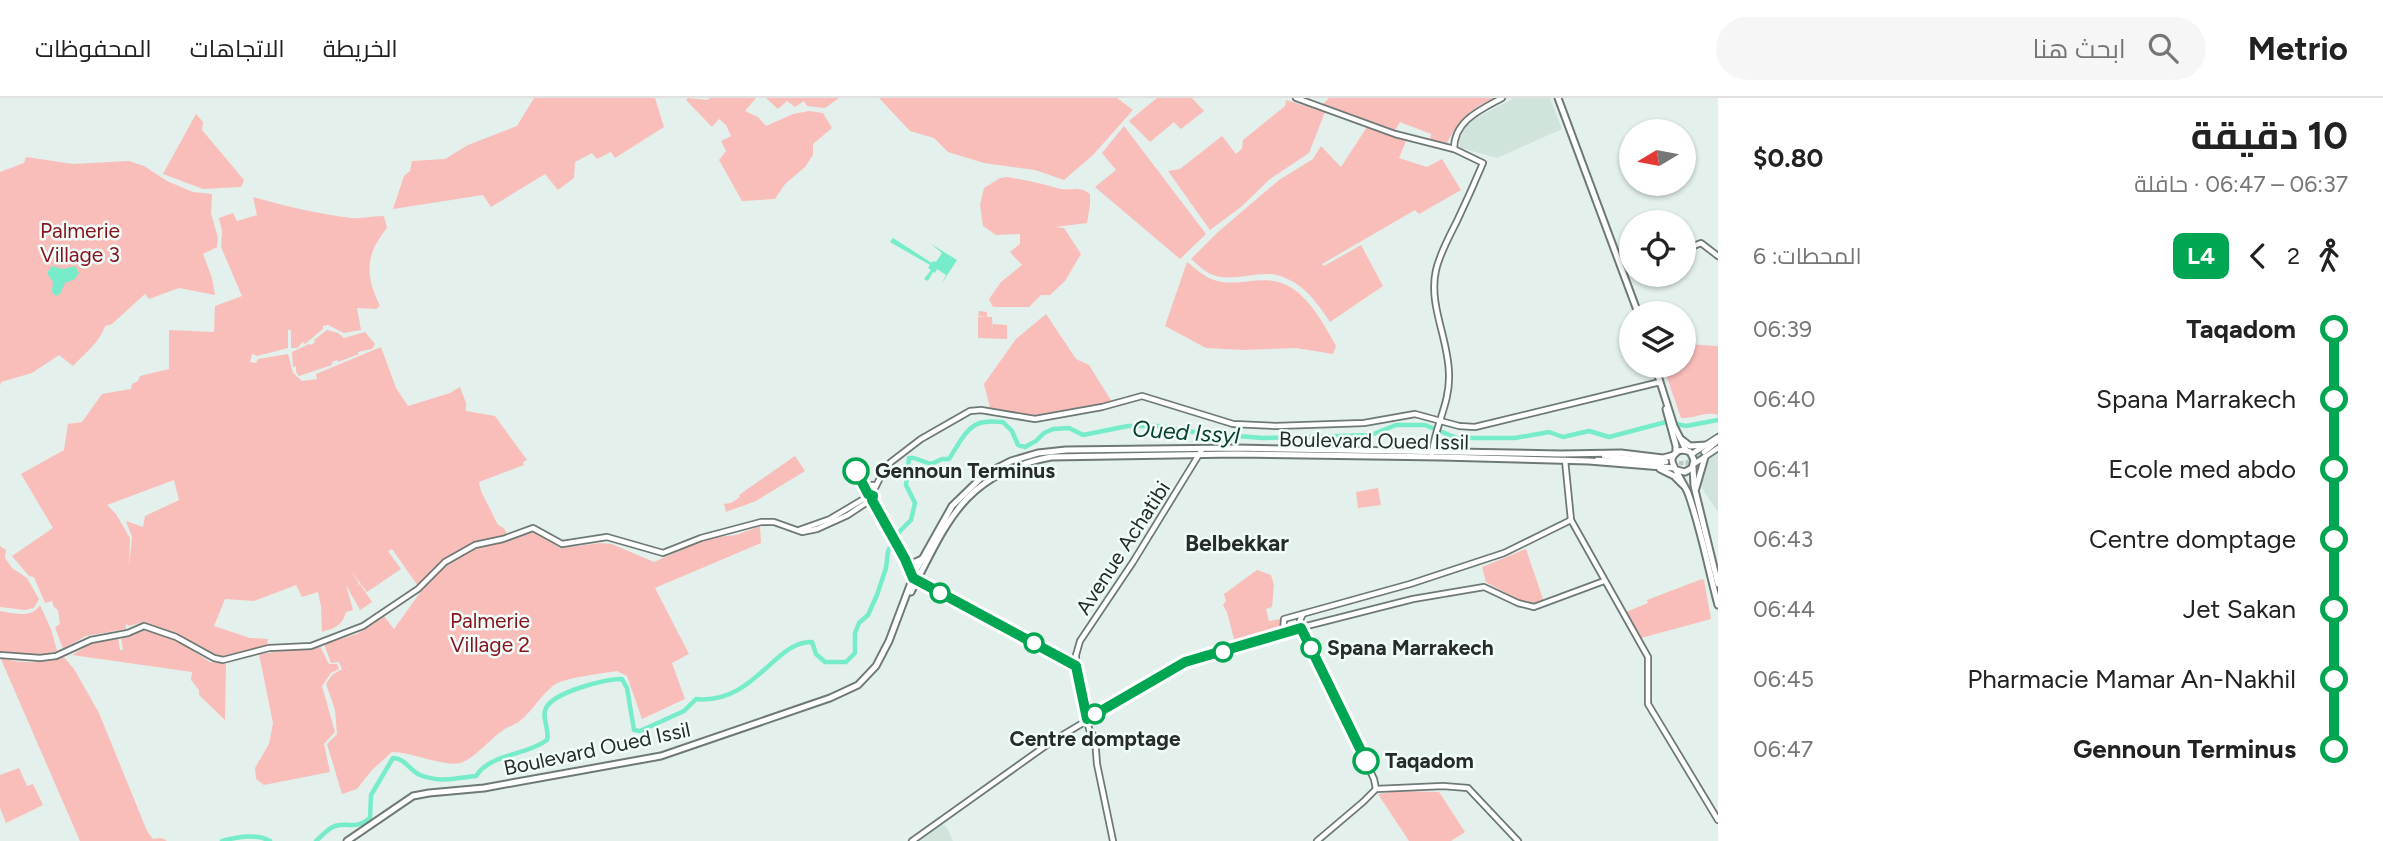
<!DOCTYPE html>
<html lang="ar">
<head>
<meta charset="utf-8">
<style>
  :root { --surface:#fff; --page:#f6f6f6; --text:#222; --muted:#767676; --line:#e0e0e0 }
  body { margin:0; font-family:Figtree,Cairo,sans-serif; background:var(--page); color:var(--text); direction:rtl; height:100vh; display:flex; flex-direction:column; font-size:26px; white-space:nowrap }
  * { box-sizing:border-box; margin:0 }
  p { font-size:23px; color:var(--muted) }
  .icon { flex:none; width:38px; height:38px; fill:none; stroke:currentColor; stroke-width:2; stroke-linecap:round; stroke-linejoin:round }
  .map { position:relative; flex:1; overflow:hidden; direction:ltr }
  .panel { display:flex; flex-direction:column; background:var(--surface); width:665px }
  .panel>* { flex:none }
  .badge { padding:0 14px; border-radius:10px; font-size:24px; line-height:46px }
  .needle { width:46px; rotate:260deg }
  .fabs { position:absolute; left:1619px; top:21px; display:grid; gap:14px }
  .fabs a { display:grid; place-items:center; width:77px; height:77px; border-radius:50%; background:var(--surface); box-shadow:0 2px 5px #0004; font-size:35px }
  .map>.badge { position:absolute; translate:-50% -50%; box-shadow:0 0 0 4px #fff }
  .legs { display:flex; align-items:center; gap:10px; height:77px; padding:0 35px; font-size:23px }
  .legs p { margin-inline-start:auto }
  .summary { display:flex; align-items:center; justify-content:space-between; height:119px; padding:0 35px }
  h1 { font-size:38px; font-weight:700; line-height:52px }
  ul { padding:0 35px; list-style:none }
  li { display:flex; align-items:center; gap:24px; height:70px; font-size:26px }
  li i { display:grid; place-items:center; width:10px; height:100%; margin:0 9px; background:currentColor }
  li i::after { content:''; width:18px; height:18px; margin:-9px; border:5px solid; border-radius:50%; background:var(--surface) }
  li p { margin-inline-start:auto }
  li:first-child i { background:linear-gradient(#0000 50%,currentColor 0) }
  li:last-child i { background:linear-gradient(currentColor 50%,#0000 0) }
  header { display:flex; align-items:center; gap:42px; box-sizing:border-box; height:98px; padding:0 35px; background:var(--surface); border-bottom:2px solid var(--line) }
  header strong { font-size:33px }
  nav { display:flex; gap:38px; margin-inline-start:auto; font-size:24px }
  .search { width:490px; height:63px; background:var(--page); display:flex; align-items:center; gap:18px; box-sizing:border-box; padding:0 24px; border-radius:38px; color:var(--muted); font-size:26px }
  main { display:flex; flex:1; min-height:0 }
  .map>svg:first-child { display:block }
  .built { fill:#d0e4dc }
  .green { fill:#fabeba; fill-rule:evenodd }
  .water { fill:#77ecca }
  .lines { fill:none; stroke-linecap:round; stroke-linejoin:round }
  .river { stroke:#77ecca; stroke-width:4.5 }
  .secondary-tunnel { stroke:#bdc9c4; stroke-width:4.5; stroke-dasharray:4.5 2; stroke-linecap:butt }
  .secondary-casing { stroke:#6e7975; stroke-width:8 }
  .primary-casing { stroke:#6e7975; stroke-width:9 }
  .secondary { stroke:#fff; stroke-width:4.5 }
  .primary { stroke:#fff; stroke-width:5 }
  .line-1-casing { stroke:#fff; stroke-width:16 }
  .line-1 { stroke:#00a651; stroke-width:10 }
  .stop-1-dot { fill:#fff; stroke:#00a651; stroke-width:3.5 }
  .labels { text-anchor:middle; stroke-width:5; stroke-linejoin:round; paint-order:stroke }
  .park-label { font-size:21px; fill:#87141d; stroke:#f1fdf9 }
  .street-label { font-size:21px; fill:#272b2a; stroke:#f1fdf9 }
  .stop-label { font-size:21px; font-weight:bold; fill:#272b2a; stroke:#f1fdf9; text-anchor:start }
  .water-label { font-size:23px; font-style:italic; fill:#094032; stroke:#f1fdf9 }
  .neighbourhood-label { font-size:23px; font-weight:bold; fill:#272b2a; stroke:#f1fdf9 }
</style>
</head>
<body>
<header>
<strong>Metrio</strong>
<div class="search"><svg class="icon" aria-label="search" viewBox="0 0 24 24"><circle cx="10" cy="10" r="6"/><path d="M15 15l6 6"/></svg>ابحث هنا</div>
<nav><a>الخريطة</a><a>الاتجاهات</a><a>المحفوظات</a></nav>
</header>
<main>
<section class="panel">
<div class="summary"><div><h1>10 دقيقة</h1><p>06:37 – 06:47 · حافلة</p></div><b>$0.80</b></div>
<div class="legs"><svg class="icon" aria-label="walk" viewBox="0 0 24 24"><circle cx="13" cy="4" r="2"/><path d="M13 8l-2 6 4 7M11 14l-3 7M7 12l3-4h3l4 4"/></svg>2<svg class="icon" aria-label="back" viewBox="0 0 24 24"><path d="M15 5l-7 7 7 7"/></svg><b class="badge" style="background:#00a651;color:#fff">L4</b><p>المحطات: 6</p></div>
<ul>
<li><i style="color:#00a651"></i><b>Taqadom</b><p>06:39</p></li>
<li><i style="color:#00a651"></i><span>Spana Marrakech</span><p>06:40</p></li>
<li><i style="color:#00a651"></i><span>Ecole med abdo</span><p>06:41</p></li>
<li><i style="color:#00a651"></i><span>Centre domptage</span><p>06:43</p></li>
<li><i style="color:#00a651"></i><span>Jet Sakan</span><p>06:44</p></li>
<li><i style="color:#00a651"></i><span>Pharmacie Mamar An-Nakhil</span><p>06:45</p></li>
<li><i style="color:#00a651"></i><b>Gennoun Terminus</b><p>06:47</p></li>
</ul>
</section>
<div class="map">
<svg width="1718" height="743" viewBox="0 0 1718 743">
  <rect width="100%" height="100%" fill="#e3f0eb"/>
  <g class="built">
    <path d="M1514,0H1550L1562,31L1497,60L1461,50L1458,42L1469,24Z"/>
    <path d="M1718,353V414L1699,386L1706,362Z"/>
    <path d="M939,726L946,728L953,743H918Z"/>
  </g>
  <g class="green">
    <path d="M534,0H655L664,29L615,60L611,54L597,61L592,55L575,64L574,80L558,92L545,76L491,109L483,97L393,111L404,78L410,73L412,63L445,61L468,47L517,28Z"/>
    <path d="M688,0L707,2L710,0H756L745,13L758,19L766,28L793,16L809,13L823,15L832,30L813,46V57L805,69L785,86L775,101L742,103L719,62L726,53L721,43L731,38L726,27L719,21L712,29L686,2Z"/>
    <path d="M766,0H839L825,10L807,8L804,3L795,9L787,3L778,11Z"/>
    <path d="M879,0H1117L1133,12L1093,57L1064,82L1035,72L984,65L948,54L934,40L910,33Z"/>
    <path d="M1157,0H1192L1204,13L1181,31L1174,24L1150,44L1129,23Z"/>
    <path d="M1329,0H1493C1467,13 1459,22 1446,47L1430,43L1431,36L1400,24L1395,32L1323,6Z"/>
    <path d="M1286,2L1325,14L1309,55L1270,81L1241,109L1210,132L1168,73L1180,71L1222,38L1236,56L1242,51L1243,42L1285,8Z"/>
    <path d="M196,16L203,24L202,32L244,82L241,89L203,91L163,76Z"/>
    <path d="M1124,28L1206,136L1180,161L1095,89L1116,72L1102,55Z"/>
    <path d="M1367,29L1406,43L1399,60L1427,69L1442,61L1461,92L1419,116L1415,112L1322,166L1324,168L1361,147L1383,188L1330,224C1318,206 1305,187 1283,179C1262,170 1236,185 1213,177C1205,174 1198,167 1191,161L1218,134L1279,82L1313,61L1321,48L1341,69Z"/>
    <path d="M26,59L73,66L129,63L144,68L167,83L193,94L212,96L211,115L218,140L217,149L203,156L212,180L215,197L179,190L149,201L145,196L112,226L105,228C99,245 86,254 73,268L59,257L32,275L1,284L0,288V74L24,65Z"/>
    <path d="M1007,79C1026,82 1039,85 1057,90C1070,94 1079,87 1090,96V107L1087,125L1055,129L1064,130L1081,156L1065,183L1050,197H1041L1029,209H993L989,201L1001,184L1022,167L1010,154L1020,146V136L996,137L983,128L980,107L984,90L1000,80Z"/>
    <path d="M253,99C285,108 318,116 351,120C361,121 374,118 384,118L387,130C365,157 365,177 380,208L376,211L357,210L361,232L344,235L328,227L323,228V231L305,246L303,244L297,250H291V232H288V250L257,258L252,256L250,264L256,265L258,261L288,256L293,275L302,283L317,281L316,276L381,249L396,290L408,308L450,295L460,289L466,305V313L495,318L527,362L523,364L524,367L479,384L481,393L498,427L504,430L508,439C469,448 445,455 418,488L392,451L388,453L401,471L367,494L351,473L359,485L357,487L360,486L372,504L360,512L346,487L353,512L346,514C342,528 335,530 322,534L321,508L318,494L302,499L296,487L254,503L225,501L214,528L250,540L268,541L267,548L230,559L210,557L179,538L149,527L140,525L129,528L126,526V531L86,538L63,551L55,529L60,526L58,512L54,509L52,503L45,505L34,479L29,478L12,458L53,430L21,376L64,352L68,326L82,324L102,296L131,291L132,286L138,283L140,278L169,271V232L214,234L215,208L242,198L221,149L222,133L219,120L233,115L237,123L257,117ZM174,382L179,402L145,418L143,429L126,423L132,439L129,469L130,440L116,416L107,407Z"/>
    <path d="M1187,164C1195,170 1204,179 1214,182C1236,190 1262,176 1284,186C1308,196 1324,226 1336,248L1333,256L1296,250L1243,252L1206,250L1165,228Z"/>
    <path d="M979,213L987,214V219H992L993,232V226L1007,227V241L978,240V219H986L978,218Z"/>
    <path d="M1046,216L1076,261L1089,267L1112,304L1032,319L990,310L984,286L1016,241Z"/>
    <path d="M327,232L338,235L344,240L365,234L375,246L372,251L358,254L359,256L338,264L337,262L332,264V267L299,278L296,274V268L293,269L292,254L309,246L311,247L315,244L314,242Z"/>
    <path d="M1684,246L1718,248V317C1704,313 1695,321 1681,320L1663,268H1684Z"/>
    <path d="M795,358L805,373L756,403L726,414L724,406L731,405L740,399L739,397Z"/>
    <path d="M1378,390L1381,407L1358,410L1356,394Z"/>
    <path d="M760,428L761,445L655,490L689,556L672,565L685,601L642,621L627,578L617,573C604,575 563,580 554,587C541,597 533,612 521,622C516,627 508,628 502,633C491,640 473,662 460,665C444,669 412,654 392,654L372,672L357,691L342,696L327,646L337,636L335,612L326,586L332,577L342,571L339,564L331,565L324,546L357,536L384,518L394,531L427,485L445,468L470,453L534,434L560,450L601,445L612,446L654,464L708,440L736,437Z"/>
    <path d="M0,448L6,452L5,460L12,470L27,480L39,501L34,510L25,512L0,509Z"/>
    <path d="M1526,451L1544,504L1529,507L1491,487L1486,484L1482,469Z"/>
    <path d="M1257,472L1271,477L1274,487L1272,509L1266,511L1269,523L1281,521L1280,531L1235,545L1227,514L1223,507L1226,503L1224,496Z"/>
    <path d="M1702,481L1704,482L1711,521L1641,540L1626,514L1648,505L1647,502Z"/>
    <path d="M40,507L51,531L57,553L42,557L0,553V513C14,515 32,521 40,507Z"/>
    <path d="M141,531H148L186,548L210,564L226,566L225,622L199,597V592L191,582L192,574L72,557L92,545L118,540L120,552H123L121,539Z"/>
    <path d="M320,548L329,566H337L339,571L331,575L322,588L335,634L324,646L330,674L264,687L256,681L255,670L269,646L273,625L259,556Z"/>
    <path d="M63,558L74,571L99,615L147,733L153,741L162,740L167,743H80L0,559C18,566 46,566 63,558Z"/>
    <path d="M19,670L27,688L33,686L43,707L6,725L0,710V677Z"/>
    <path d="M1398,693L1439,694L1465,734L1451,743H1409L1378,696Z"/>
  </g>
  <g class="water">
    <path d="M893,140L932,165L933,163L936,164L942,155L931,146L957,162L942,185L946,177L937,171L935,175L933,174L928,183L924,181L931,172L928,170L930,167L890,144Z"/>
    <path d="M52,168L63,171L75,168L79,175L75,181L65,185L60,196L56,198L52,194L53,184L47,175Z"/>
  </g>
  <g class="lines">
    <g class="river">
      <path d="M222,743C237,739 256,735 270,743"/>
      <path d="M316,743C322,738 328,730 335,728C350,724 356,732 370,720L371,697L393,660C405,660 409,672 420,677C440,685 456,680 476,678C491,655 526,658 547,642C550,631 541,620 546,610C554,594 605,581 622,581L627,590L634,632L640,633L684,613L696,601C754,607 775,542 812,544L816,556L825,564H846L855,555V535L859,525L868,517L877,497L886,470L888,453L900,433L911,422L915,405L906,387L909,360H914L931,366L942,361H949C958,348 967,325 985,324C991,323 997,324 1003,324L1012,333L1018,347L1025,349L1036,343L1044,335L1053,331L1069,330L1083,337L1128,328H1157L1200,335L1263,340L1307,339L1371,337L1396,327H1425L1457,340H1515L1549,334L1563,339L1589,333L1609,339L1666,324L1686,328L1718,322"/>
    </g>
    <path class="secondary-tunnel" d="M1666,366L1686,365L1704,357"/>
    <defs>
      <g id="secondary">
        <path d="M1296,0L1395,36L1454,51L1483,65C1475,84 1466,104 1457,123C1449,139 1440,155 1436,172C1428,208 1449,241 1449,277C1450,305 1435,328 1432,355"/>
        <path d="M1454,51C1454,23 1480,12 1502,0"/>
        <path d="M1684,152L1701,145L1718,158"/>
        <path d="M1704,354L1718,343"/>
        <path d="M1692,356L1718,339"/>
        <path d="M1604,358L1666,364"/>
        <path d="M1565,362L1571,422L1648,559V606L1718,722"/>
        <path d="M1597,362L1662,366"/>
        <path d="M1694,366L1718,350"/>
        <path d="M864,387H876"/>
        <path d="M872,396L884,372L891,364L921,341L970,313L981,312L1035,321L1102,309L1142,298L1233,326L1276,328L1364,325L1415,316L1459,328L1475,329L1660,284"/>
        <path d="M799,432L830,421L867,399"/>
        <path d="M1303,516L1300,522L1301,530L1374,681L1376,691"/>
        <path d="M1283,534L1284,521L1410,486L1504,455L1571,422"/>
        <path d="M0,557L40,560L56,558L91,542L128,535L144,528L176,539L214,560L223,562L269,550L311,548L363,528L418,491L445,464L475,447L503,441L533,430L562,446L607,439L663,455L701,440L761,424H774L802,434L817,431L848,417L869,403"/>
        <path d="M912,743L1051,644L1185,564L1283,534L1413,501L1484,489L1518,505L1534,509L1604,483"/>
        <path d="M1113,743L1097,666L1095,640L1089,631L1076,568V557L1080,543L1133,464L1203,350"/>
        <path d="M1317,743L1363,704L1376,691L1443,688L1468,690L1518,743"/>
      </g>
      <g id="primary">
        <path d="M1558,0L1638,215"/>
        <path d="M1655,268L1674,328L1686,352"/>
        <path d="M1666,311L1676,348V355"/>
        <path d="M1681,341L1690,348L1707,347"/>
        <path d="M1693,369L1694,388L1718,486"/>
        <path d="M1660,371L1674,378L1683,387"/>
        <path d="M1677,372L1685,374L1692,370L1694,362L1690,354C1683,351 1675,351 1672,361C1671,367 1685,387 1688,395C1701,431 1708,470 1718,507"/>
        <path d="M1696,390L1705,359"/>
        <path d="M905,461L913,465L922,461"/>
        <path d="M911,494C948,422 964,376 1051,359L1235,356L1441,359L1589,363L1674,370"/>
        <path d="M347,743L413,698L429,695L484,690L661,658L830,600L858,587L876,568L889,543L915,474L952,408L985,376L1011,363L1038,355L1066,352L1235,350L1561,356L1621,355L1663,360L1674,357"/>
      </g>
    </defs>
    <use href="#secondary" class="secondary-casing"/>
    <use href="#primary" class="primary-casing"/>
    <use href="#secondary" class="secondary"/>
    <use href="#primary" class="primary"/>
  </g>
  <g class="lines">
    <defs>
      <path id="line-1" d="M856,373L868,396L873,398L872,402L905,461L913,480L1076,568L1087,621L1185,564L1301,530L1366,663"/>
    </defs>
    <use href="#line-1" class="line-1-casing"/>
    <use href="#line-1" class="line-1"/>
  </g>
  <g class="stop-1-dot">
    <circle cx="856" cy="373" r="12"/>
    <circle cx="940" cy="495" r="9"/>
    <circle cx="1034" cy="545" r="9"/>
    <circle cx="1311" cy="550" r="9"/>
    <circle cx="1223" cy="554" r="9"/>
    <circle cx="1095" cy="616" r="9"/>
    <circle cx="1366" cy="663" r="12"/>
  </g>
  <g class="labels">
    <g class="park-label">
      <text x="80" y="140">Palmerie<tspan x="80" dy="24">Village 3</tspan></text>
      <text x="490" y="530">Palmerie<tspan x="490" dy="24">Village 2</tspan></text>
    </g>
    <g class="street-label">
      <text transform="translate(1374 343) rotate(1)" y="7">Boulevard Oued Issil</text>
      <text transform="translate(1123 450) rotate(-57)" y="7">Avenue Achatibi</text>
      <text transform="translate(597 651) rotate(-12)" y="7">Boulevard Oued Issil</text>
    </g>
    <g class="stop-label">
      <text x="875" y="380">Gennoun Terminus</text>
      <text x="1327" y="557">Spana Marrakech</text>
      <text x="1095" y="648" text-anchor="middle">Centre domptage</text>
      <text x="1385" y="670">Taqadom</text>
    </g>
    <g class="water-label">
      <text transform="translate(1186 334) rotate(4)" y="8">Oued Issyl</text>
    </g>
    <g class="neighbourhood-label">
      <text x="1237" y="453">Belbekkar</text>
    </g>
  </g>
</svg>
<div class="fabs">
<a><svg class="needle" viewBox="-14 -14 28 28"><path d="M0-13l5 13h-10z" fill="#e53935"/><path d="M0 13l5-13h-10z" fill="#767676"/></svg></a>
<a><svg class="icon" aria-label="locate" viewBox="0 0 24 24"><circle cx="12" cy="12" r="6"/><path d="M12 2v4M12 18v4M2 12h4M18 12h4"/></svg></a>
<a><svg class="icon" aria-label="layers" viewBox="0 0 24 24"><path d="M12 4l9 5-9 5-9-5zM3 14l9 5 9-5"/></svg></a>
</div>
</div>
</main>
</body>
</html>
